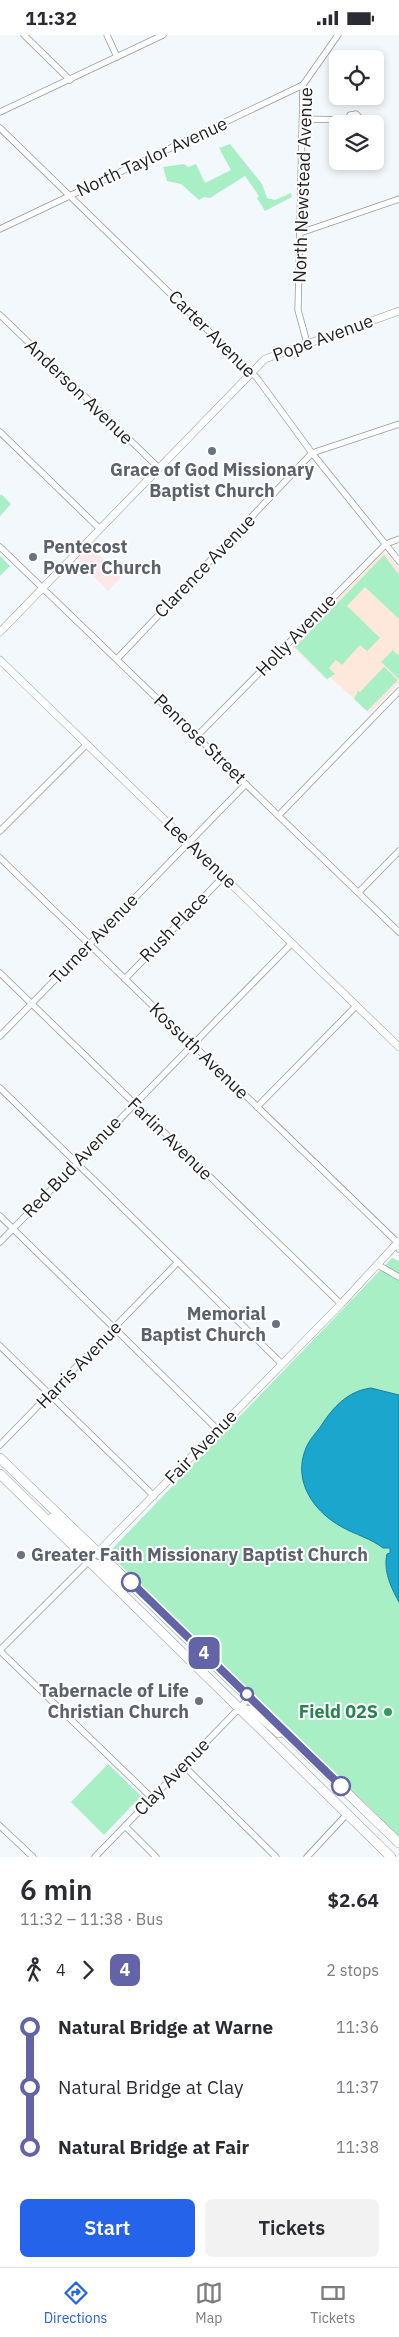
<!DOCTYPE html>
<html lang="en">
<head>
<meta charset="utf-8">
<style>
  :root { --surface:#fff; --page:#f2f2f3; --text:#2b2b33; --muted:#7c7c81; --line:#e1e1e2; --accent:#2563eb }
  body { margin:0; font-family:"IBM Plex Sans",sans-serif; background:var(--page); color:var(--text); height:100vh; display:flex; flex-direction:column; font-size:19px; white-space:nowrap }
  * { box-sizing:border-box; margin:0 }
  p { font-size:16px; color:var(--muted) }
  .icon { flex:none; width:28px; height:28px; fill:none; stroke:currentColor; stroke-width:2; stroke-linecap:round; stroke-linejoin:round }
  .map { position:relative; height:1822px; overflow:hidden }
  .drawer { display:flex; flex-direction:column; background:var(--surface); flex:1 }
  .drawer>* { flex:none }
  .badge { padding:0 10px; border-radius:8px; font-size:18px; line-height:32px }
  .tools { position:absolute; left:329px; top:15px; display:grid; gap:10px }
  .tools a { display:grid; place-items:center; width:55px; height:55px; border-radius:8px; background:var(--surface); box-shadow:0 2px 8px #0003; font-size:25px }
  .map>.badge { position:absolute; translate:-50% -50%; box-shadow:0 0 0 2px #fff }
  .legs { display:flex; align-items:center; gap:8px; height:55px; padding:0 20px; font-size:16px }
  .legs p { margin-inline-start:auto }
  .head { display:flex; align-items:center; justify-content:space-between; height:85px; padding:0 20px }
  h1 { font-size:28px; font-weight:600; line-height:38px }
  .primary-button { display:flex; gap:10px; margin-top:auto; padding:10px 20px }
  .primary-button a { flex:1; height:58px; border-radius:8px; background:var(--accent); color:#fff; font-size:20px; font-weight:600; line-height:58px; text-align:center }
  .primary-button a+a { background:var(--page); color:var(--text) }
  ul { padding:0 20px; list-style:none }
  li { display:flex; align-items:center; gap:18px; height:60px; font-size:19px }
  li i { display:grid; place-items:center; width:8px; height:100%; margin:0 6px; background:currentColor }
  li i::after { content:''; width:12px; height:12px; margin:-6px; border:4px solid; border-radius:50%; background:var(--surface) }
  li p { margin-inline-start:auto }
  li:first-child i { background:linear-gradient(#0000 50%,currentColor 0) }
  li:last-child i { background:linear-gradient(currentColor 50%,#0000 0) }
  .status { display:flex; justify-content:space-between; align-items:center; height:35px; padding:0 25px; background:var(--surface); direction:ltr }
  .status svg { height:14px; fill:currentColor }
  .tabs { display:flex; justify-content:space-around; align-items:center; height:70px; border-top:1px solid var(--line); background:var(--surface); font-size:14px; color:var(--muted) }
  .tabs a { display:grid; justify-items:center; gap:2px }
  .tabs .active { color:var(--accent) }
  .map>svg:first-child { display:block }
  .industrial { fill:#fde7e9 }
  .education { fill:#fee8db }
  .green { fill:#a9efc6 }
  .water { fill:#1ba6ce; stroke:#1c7e9a }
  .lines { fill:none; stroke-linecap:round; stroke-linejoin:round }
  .minor-casing { stroke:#959a9d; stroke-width:7 }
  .tertiary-casing { stroke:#959a9d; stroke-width:8 }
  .primary-casing { stroke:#959a9d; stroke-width:10 }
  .minor { stroke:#fff; stroke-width:5.5 }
  .tertiary { stroke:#fff; stroke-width:7 }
  .primary { stroke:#fff; stroke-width:9 }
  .line-1-casing { stroke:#fff; stroke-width:11 }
  .line-1 { stroke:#6364a8; stroke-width:8 }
  .worship-dot { fill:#6b7280; stroke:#fff; stroke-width:2 }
  .stop-1-dot { fill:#fff; stroke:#6364a8; stroke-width:2.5 }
  .leisure-dot { fill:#2e9e5b; stroke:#fff; stroke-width:2 }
  .labels { text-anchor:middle; stroke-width:4; stroke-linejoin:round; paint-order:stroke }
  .street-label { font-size:18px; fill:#1f2022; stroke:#fff }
  .worship-label { font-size:18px; font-weight:bold; fill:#5b616d; stroke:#fff; text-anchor:start }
  .leisure-label { font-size:18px; font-weight:bold; fill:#27864d; stroke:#fff; text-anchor:end }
</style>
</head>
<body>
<div class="status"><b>11:32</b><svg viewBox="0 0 49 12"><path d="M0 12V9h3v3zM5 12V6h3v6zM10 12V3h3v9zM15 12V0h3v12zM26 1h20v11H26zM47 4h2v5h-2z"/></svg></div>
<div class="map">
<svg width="399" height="1822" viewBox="0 0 399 1822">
  <rect width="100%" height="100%" fill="#f3f8fc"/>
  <path class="industrial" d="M90,511L121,542L108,556L77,524Z"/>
  <path class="education" d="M382,518L387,519L399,534V648L370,678L330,642L327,645L292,611Z"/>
  <g class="green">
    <path d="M230,109L262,149L267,163L275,165L291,158L292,162L265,176L257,163L259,161L245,141L210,163L204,162L199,165L181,149L167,146L163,132L184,129L188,132L196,129L205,148L231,135L219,113Z"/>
    <path d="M1,459L11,469L0,481V461Z"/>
    <path d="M384,520L399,540V584L365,552L347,571L380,603L367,616L360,610L342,630L336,625L329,633L335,639L327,644L295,612Z"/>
    <path d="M0,521L10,531L0,541Z"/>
    <path d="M393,615L399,621V644L381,627Z"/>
    <path d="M384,632L398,645L367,676L354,664L358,656L360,657Z"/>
    <path d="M392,1223L399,1226V1801L113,1523L111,1518L113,1513Z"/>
    <path d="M108,1729L141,1761L104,1800L71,1767Z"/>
  </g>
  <path class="water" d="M371,1353L399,1360V1567C391,1553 383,1535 387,1519L390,1518V1513H383C372,1504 354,1499 342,1492C314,1477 292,1446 306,1413C309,1405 316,1398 321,1391C333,1372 348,1356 371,1353Z"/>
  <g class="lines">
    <defs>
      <g id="minor">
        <path d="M24,0L70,45"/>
        <path d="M107,0L117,22"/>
        <path d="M0,77L163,0"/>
        <path d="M304,84L348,85"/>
        <path d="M348,87L350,80L356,79L360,83L359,89"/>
        <path d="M0,93L257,343L312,418L399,526"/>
        <path d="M0,194L303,50"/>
        <path d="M300,198L399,164"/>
        <path d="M0,280L159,433"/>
        <path d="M307,308L298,275L303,50L338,0"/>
        <path d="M0,397L100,494"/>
        <path d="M0,512L399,897"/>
        <path d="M117,624L312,418L399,389"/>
        <path d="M197,701L386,509L399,504"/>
        <path d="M279,780L399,656"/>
        <path d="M0,796L87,709"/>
        <path d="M0,823L398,1208L399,1214"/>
        <path d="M359,857L399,816"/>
        <path d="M0,938L341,1269"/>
        <path d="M125,944L224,841"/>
        <path d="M0,1001L246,749"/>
        <path d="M0,1053L282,1329"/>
        <path d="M257,1072L356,971"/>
        <path d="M0,1181L217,1394"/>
        <path d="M0,1207L292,908"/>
        <path d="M378,1230L399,1242"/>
        <path d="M0,1311L154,1461"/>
        <path d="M0,1410L178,1227"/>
        <path d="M0,1615L99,1516"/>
        <path d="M0,1616L152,1763"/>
        <path d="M184,1731L276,1822"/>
        <path d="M0,1791L33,1822"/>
        <path d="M125,1791L156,1822"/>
        <path d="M95,1822L250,1662"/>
        <path d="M307,1822L347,1779"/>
      </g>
      <g id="tertiary">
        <path d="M0,597L265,324L399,276"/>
        <path d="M0,625L399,1012"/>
        <path d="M99,1516L341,1269L399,1206"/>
      </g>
      <g id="primary">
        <path d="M0,1423L399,1808"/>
        <path d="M0,1439L391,1822"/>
        <path d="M52,1483L81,1509L93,1514"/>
        <path d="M90,1527L105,1532L123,1548"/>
        <path d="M239,1674L254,1676L279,1698"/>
      </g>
    </defs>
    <use href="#minor" class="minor-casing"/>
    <use href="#tertiary" class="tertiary-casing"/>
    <use href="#primary" class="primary-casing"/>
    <use href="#minor" class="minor"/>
    <use href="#tertiary" class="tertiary"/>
    <use href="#primary" class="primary"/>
  </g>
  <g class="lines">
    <defs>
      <path id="line-1" d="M131,1547L341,1751"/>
    </defs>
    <use href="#line-1" class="line-1-casing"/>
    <use href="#line-1" class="line-1"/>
  </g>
  <g class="worship-dot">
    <circle cx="212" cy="416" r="5"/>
    <circle cx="33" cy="522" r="5"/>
    <circle cx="276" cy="1289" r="5"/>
    <circle cx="21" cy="1520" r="5"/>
    <circle cx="199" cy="1666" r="5"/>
  </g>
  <g class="stop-1-dot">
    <circle cx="131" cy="1547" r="9"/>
    <circle cx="247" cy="1659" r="6"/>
    <circle cx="341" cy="1751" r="9"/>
  </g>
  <circle class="leisure-dot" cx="388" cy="1677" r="5"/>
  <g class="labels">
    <g class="street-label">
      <text transform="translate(152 122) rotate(-25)" y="6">North Taylor Avenue</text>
      <text transform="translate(303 150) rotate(-88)" y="6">North Newstead Avenue</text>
      <text transform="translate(212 299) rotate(45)" y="6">Carter Avenue</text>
      <text transform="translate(323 303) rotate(-20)" y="6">Pope Avenue</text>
      <text transform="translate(79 357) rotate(44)" y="6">Anderson Avenue</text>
      <text transform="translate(205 531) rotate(-46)" y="6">Clarence Avenue</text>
      <text transform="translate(296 600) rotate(-46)" y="6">Holly Avenue</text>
      <text transform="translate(200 704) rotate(44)" y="6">Penrose Street</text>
      <text transform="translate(200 818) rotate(44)" y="6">Lee Avenue</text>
      <text transform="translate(174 892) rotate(-46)" y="6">Rush Place</text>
      <text transform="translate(94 904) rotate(-46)" y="6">Turner Avenue</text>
      <text transform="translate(199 1016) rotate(44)" y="6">Kossuth Avenue</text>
      <text transform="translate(170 1104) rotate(44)" y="6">Farlin Avenue</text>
      <text transform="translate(72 1132) rotate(-46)" y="6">Red Bud Avenue</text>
      <text transform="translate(79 1330) rotate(-46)" y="6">Harris Avenue</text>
      <text transform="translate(201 1412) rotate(-46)" y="6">Fair Avenue</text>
      <text transform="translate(172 1742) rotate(-46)" y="6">Clay Avenue</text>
    </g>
    <g class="worship-label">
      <text x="212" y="441" text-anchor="middle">Grace of God Missionary<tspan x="212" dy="21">Baptist Church</tspan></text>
      <text x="43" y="518">Pentecost<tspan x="43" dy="21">Power Church</tspan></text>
      <text x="266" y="1285" text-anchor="end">Memorial<tspan x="266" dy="21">Baptist Church</tspan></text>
      <text x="31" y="1526">Greater Faith Missionary Baptist Church</text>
      <text x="189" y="1662" text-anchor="end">Tabernacle of Life<tspan x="189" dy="21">Christian Church</tspan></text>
    </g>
    <g class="leisure-label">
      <text x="378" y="1683">Field 02S</text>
    </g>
  </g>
</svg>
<div class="tools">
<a><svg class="icon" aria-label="locate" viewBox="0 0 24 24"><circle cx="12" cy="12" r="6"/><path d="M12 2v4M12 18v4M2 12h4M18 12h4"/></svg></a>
<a><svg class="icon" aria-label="layers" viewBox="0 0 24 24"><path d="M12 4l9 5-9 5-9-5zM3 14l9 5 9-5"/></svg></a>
</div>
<b class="badge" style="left:204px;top:1618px;background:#6364a8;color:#fff">4</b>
</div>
<section class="drawer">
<div class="head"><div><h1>6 min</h1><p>11:32 – 11:38 · Bus</p></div><b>$2.64</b></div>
<div class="legs"><svg class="icon" aria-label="walk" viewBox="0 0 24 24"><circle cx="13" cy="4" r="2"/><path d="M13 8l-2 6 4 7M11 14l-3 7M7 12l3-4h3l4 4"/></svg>4<svg class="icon" aria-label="forward" viewBox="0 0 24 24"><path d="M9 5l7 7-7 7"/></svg><b class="badge" style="background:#6364a8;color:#fff">4</b><p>2 stops</p></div>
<ul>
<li><i style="color:#6364a8"></i><b>Natural Bridge at Warne</b><p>11:36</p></li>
<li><i style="color:#6364a8"></i><span>Natural Bridge at Clay</span><p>11:37</p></li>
<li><i style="color:#6364a8"></i><b>Natural Bridge at Fair</b><p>11:38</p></li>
</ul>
<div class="primary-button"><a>Start</a><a>Tickets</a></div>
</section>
<nav class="tabs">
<a class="active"><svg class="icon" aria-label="directions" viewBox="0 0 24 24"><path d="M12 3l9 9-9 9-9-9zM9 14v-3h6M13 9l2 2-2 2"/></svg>Directions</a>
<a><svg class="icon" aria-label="map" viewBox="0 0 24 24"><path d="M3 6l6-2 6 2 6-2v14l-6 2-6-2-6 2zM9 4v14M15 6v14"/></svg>Map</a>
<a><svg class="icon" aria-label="tickets" viewBox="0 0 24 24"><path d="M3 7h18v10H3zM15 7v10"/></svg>Tickets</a>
</nav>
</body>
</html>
